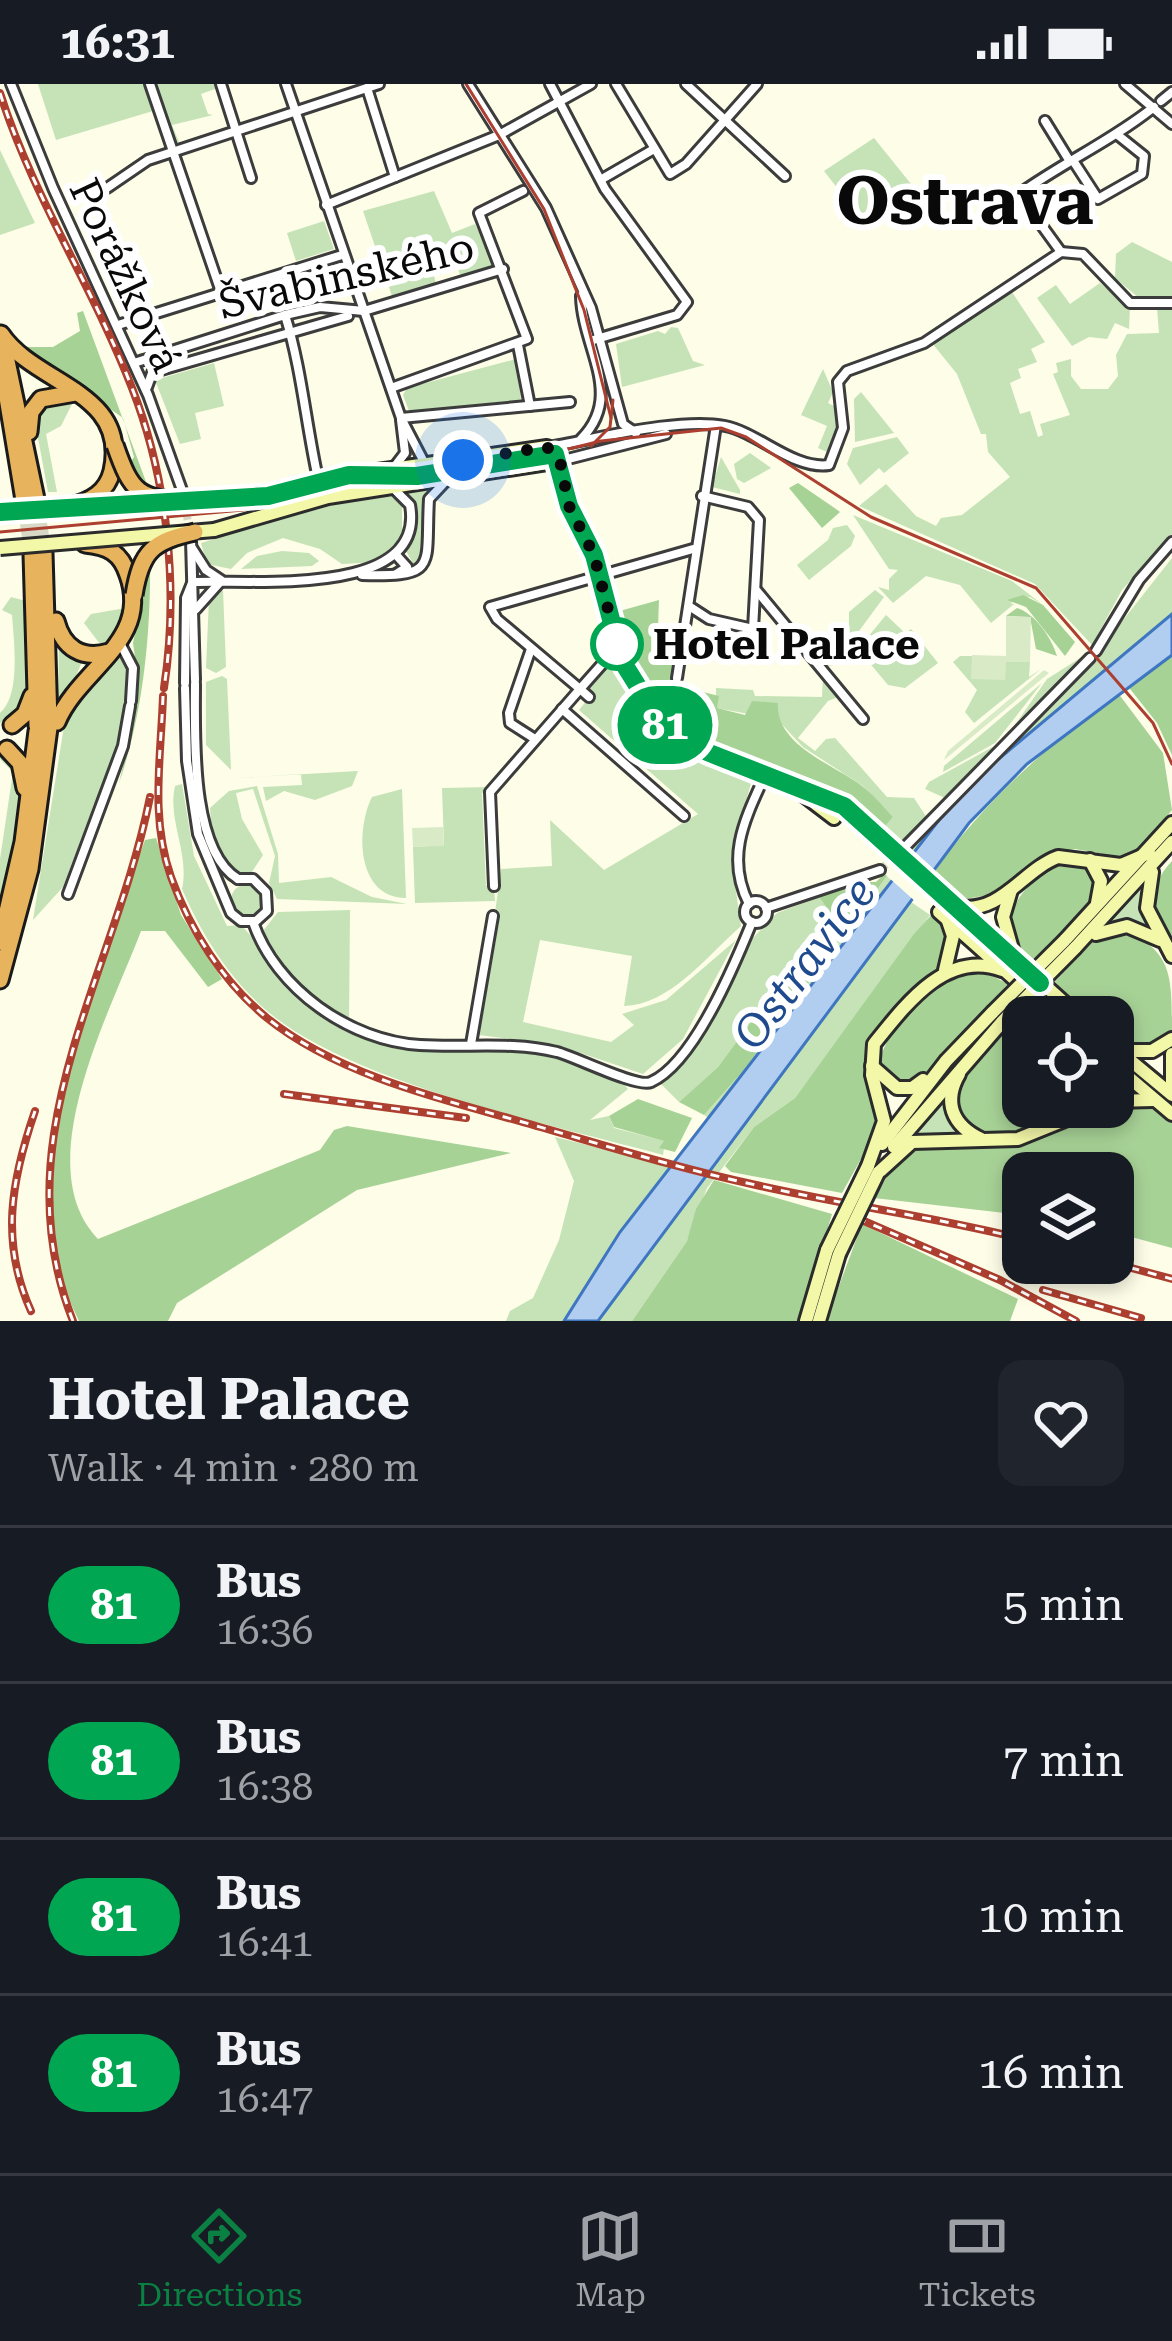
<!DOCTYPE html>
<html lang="en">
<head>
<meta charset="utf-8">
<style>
  :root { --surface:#171b24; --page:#20242c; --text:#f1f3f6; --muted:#9ea1a6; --line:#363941; --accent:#0b8043 }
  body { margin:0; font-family:"Roboto Serif",serif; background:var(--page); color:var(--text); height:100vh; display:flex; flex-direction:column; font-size:45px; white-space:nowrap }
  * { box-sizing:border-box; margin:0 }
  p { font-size:39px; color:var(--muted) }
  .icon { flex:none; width:66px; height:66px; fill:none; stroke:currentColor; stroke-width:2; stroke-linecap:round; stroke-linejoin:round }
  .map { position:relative; height:1237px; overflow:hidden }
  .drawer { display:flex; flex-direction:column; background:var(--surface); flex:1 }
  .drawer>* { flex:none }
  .badge { padding:0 24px; border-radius:39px; font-size:42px; line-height:78px }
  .buttons { position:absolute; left:1002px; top:912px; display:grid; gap:24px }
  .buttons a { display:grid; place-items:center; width:132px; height:132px; border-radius:24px; background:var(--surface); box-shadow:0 6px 18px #0003; font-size:60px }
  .you { position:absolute; width:60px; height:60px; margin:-30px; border:9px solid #fff; border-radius:50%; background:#1a73e8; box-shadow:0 0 0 18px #1a73e833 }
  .map>.badge { position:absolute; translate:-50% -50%; box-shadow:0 0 0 6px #fff }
  .round { display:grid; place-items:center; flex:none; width:126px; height:126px; border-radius:24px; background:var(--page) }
  .summary { display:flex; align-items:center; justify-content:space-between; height:204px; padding:0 48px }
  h1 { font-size:57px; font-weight:700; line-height:90px }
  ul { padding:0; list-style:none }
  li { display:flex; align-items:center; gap:36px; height:156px; padding:0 48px; border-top:3px solid var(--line) }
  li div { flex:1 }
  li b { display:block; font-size:45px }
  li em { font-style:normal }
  li .badge { min-width:132px; font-weight:700; text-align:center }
  .status { display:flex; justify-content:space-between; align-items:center; height:84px; padding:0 60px; background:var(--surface); direction:ltr }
  .status svg { height:33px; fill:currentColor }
  .tab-bar { display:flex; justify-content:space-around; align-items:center; height:168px; border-top:3px solid var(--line); background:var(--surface); font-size:33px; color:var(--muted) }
  .tab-bar a { display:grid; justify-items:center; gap:6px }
  .tab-bar .on { color:var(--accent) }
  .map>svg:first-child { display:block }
  .green { fill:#c5e3b6 }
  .forest { fill:#a7d296 }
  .pitch { fill:#d8ebc6 }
  .water { fill:#b1cdf0; stroke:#3f76c0; stroke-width:3 }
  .pier { fill:#fdfde8 }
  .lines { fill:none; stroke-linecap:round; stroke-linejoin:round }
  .street-tunnel { stroke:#d8d8c7; stroke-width:8; stroke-dasharray:8 4; stroke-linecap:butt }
  .highway-tunnel { stroke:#d8d8c7; stroke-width:15; stroke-dasharray:15 8; stroke-linecap:butt }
  .street-casing { stroke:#3c3c3c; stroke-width:14 }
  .secondary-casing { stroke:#2b2b2b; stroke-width:18 }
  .highway-casing { stroke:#1a1a1a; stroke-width:21 }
  .street { stroke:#fff; stroke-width:8 }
  .secondary { stroke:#f3f8a8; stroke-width:12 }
  .highway { stroke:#e7b35c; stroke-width:15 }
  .tram { stroke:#ac3f2f; stroke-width:3 }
  .rail-casing { stroke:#ac3f2f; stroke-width:8 }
  .rail { stroke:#fff; stroke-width:3; stroke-dasharray:9; stroke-linecap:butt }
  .secondary-bridge-casing { stroke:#2b2b2b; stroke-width:18; stroke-linecap:butt }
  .highway-bridge-casing { stroke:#1a1a1a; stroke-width:21; stroke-linecap:butt }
  .secondary-bridge { stroke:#f3f8a8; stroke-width:12 }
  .highway-bridge { stroke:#e7b35c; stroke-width:15 }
  .line-casing { stroke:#fff; stroke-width:27 }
  .line { stroke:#00a651; stroke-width:18 }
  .walk { stroke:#090909; stroke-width:12; stroke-dasharray:0 21.6 }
  .stop-dot { fill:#fff; stroke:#00a651; stroke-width:6 }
  .labels { text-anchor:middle; stroke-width:12; stroke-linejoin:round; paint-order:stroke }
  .street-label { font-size:42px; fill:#090909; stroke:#fff }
  .stop-label { font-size:42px; font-weight:bold; fill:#090909; stroke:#fff; text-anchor:start }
  .water-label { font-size:45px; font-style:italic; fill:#1f4b8e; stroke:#fff }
  .town-label { font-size:66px; font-weight:bold; fill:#090909; stroke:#fff }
</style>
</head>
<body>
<div class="status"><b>16:31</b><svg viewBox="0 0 49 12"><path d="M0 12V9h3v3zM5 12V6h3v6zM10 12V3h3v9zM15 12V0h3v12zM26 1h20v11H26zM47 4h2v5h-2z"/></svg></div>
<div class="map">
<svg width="1172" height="1237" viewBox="0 0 1172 1237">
  <rect width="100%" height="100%" fill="#fdfde8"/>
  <g class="green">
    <path d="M38,0H144L153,27L56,56Z"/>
    <path d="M154,0H214L215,5L201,10L208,30L213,31L172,41L179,58L173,60Z"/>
    <path d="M874,54L911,100L863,137L824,87Z"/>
    <path d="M0,66L35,139L0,151Z"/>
    <path d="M434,107L452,149L475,140L495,182L461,194L453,169L430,175L436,200L392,212L363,127Z"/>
    <path d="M324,137L334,165L296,177L287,149Z"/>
    <path d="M1132,158L1172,178V213L1139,214L1115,194L1116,170Z"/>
    <path d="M1100,199L1130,223L1129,245L1115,239L1107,255L1089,253L1072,262L1037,214L1056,201L1070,220Z"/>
    <path d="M1010,205L1045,258L1031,265L1037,278L1018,285L1021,294L1010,299L1020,330L1030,327L1038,353L1043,351L1040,340L1070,331L1053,290L1058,288L1056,279L1071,275V292L1081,305H1108L1118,292L1116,271L1127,250L1159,249L1157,224L1172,223V450L1122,506L1092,561L1035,500L859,422L886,400L916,432L936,442L941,434L962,431L1010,393L988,368L986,350H981L957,290L932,259Z"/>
    <path d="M671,243L678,244L693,277L705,281L622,303L616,260L658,247L665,250Z"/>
    <path d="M516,275L521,316L409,327L403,311L407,304Z"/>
    <path d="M214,279L224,322L195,329L201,355L180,360L155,296Z"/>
    <path d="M823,285L833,308L828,319L834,322L837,347L827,368L818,364L827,342L801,331Z"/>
    <path d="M861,308L894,349L855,358L854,315Z"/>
    <path d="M74,316L61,342L46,350L57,408H48L34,332L40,322Z"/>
    <path d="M897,353L909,369L884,389L879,384L860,401L847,380L853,364Z"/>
    <path d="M750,369L771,384L744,399L737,395L734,380Z"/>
    <path d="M721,373L740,406V410L712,403Z"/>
    <path d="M436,400C417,424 431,458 417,486L406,467C418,445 420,424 404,404Z"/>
    <path d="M387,410L402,420V454L377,478L342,480L320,465L283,454L247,469L231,485L207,480L201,459L333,418Z"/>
    <path d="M853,431L1012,497L1043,521L1030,513L1010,519L1014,520L991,539L960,501L926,492L893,519L878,503L889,506V495L898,486L889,485Z"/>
    <path d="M847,441L855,452L851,462L809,496L797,481L828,456L833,444Z"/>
    <path d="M282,467L309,469L319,477L312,482L241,485L257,472Z"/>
    <path d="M1172,474V530L988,684L911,771L907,766L962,705L1075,597Z"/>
    <path d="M223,506L226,583L216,589L206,584L209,515Z"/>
    <path d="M875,506L884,513L834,581L827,582L814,565L824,564L849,541V528Z"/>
    <path d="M11,513L26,517C27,551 43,628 0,639V629C21,611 14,559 12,531L2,526Z"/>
    <path d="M126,524L111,558L100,560L84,539L91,530Z"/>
    <path d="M886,531L905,549L911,545L938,579L905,604L888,601L858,565Z"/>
    <path d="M59,559L82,577L71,606L58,619Z"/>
    <path d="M121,571L129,577L120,664L100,721L94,720L63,803L33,836L65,636L74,619Z"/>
    <path d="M1085,571L1010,648L1047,595Z"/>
    <path d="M960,572H972V595L1006,578H1030L1029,593L1041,585L974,639L965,628L977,606L953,578Z"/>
    <path d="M611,573C652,648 672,661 748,693L751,699L731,773L741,842C708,871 670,921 624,922L632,872L540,856L523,938L611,958L634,941L622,930L666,916L736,856L683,955L643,990L557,961L479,951L499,838L494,836L501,785L552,782L550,736L604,786L698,730L579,626L591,611L582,603Z"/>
    <path d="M823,591L838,613L828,617L798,654L815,667L826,655L835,654L887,713L914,714L927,734L901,762L882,746L893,733L863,702L803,663L777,635L716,624V604L753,606L755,612L822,613Z"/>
    <path d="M222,592L227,595L231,686L206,661V598Z"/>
    <path d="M1042,599L995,659L943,688L944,682Z"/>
    <path d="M998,660L945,714L925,705L929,698Z"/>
    <path d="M4,669C38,697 9,789 0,827V775L13,688L0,675Z"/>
    <path d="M358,687L352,702L315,716L284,707L266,717L263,703L302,701L301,690L237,694Z"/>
    <path d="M182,700L194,772L227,842L241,841C285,889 305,930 371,955C431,978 589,947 628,1005L590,1036L609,1032L614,1044L665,1057L663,1071C553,1041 350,999 266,926C228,893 202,851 182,805C190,770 167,736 175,702Z"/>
    <path d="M257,702L278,770L279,799L331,793L372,813L407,820L277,815L269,799L275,772L253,705L236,709L242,735L263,771L250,791L230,786L212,751L210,724L229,707Z"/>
    <path d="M491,703L482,709L486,802H494L495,817L415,819L413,763L444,761L442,704Z"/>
    <path d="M402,705L406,814C357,814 355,747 372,713Z"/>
    <path d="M887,792L891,796L712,1036L704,1031L744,986Z"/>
    <circle cx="247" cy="816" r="16"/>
    <path d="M1139,805L1148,841L1109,838Z"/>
    <path d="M819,813L832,829L718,983L679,1018L661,1000L713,928L751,856L777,829Z"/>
    <path d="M911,818L930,831L795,1014L754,1043L707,1104L687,1157L632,1237H598Z"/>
    <path d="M350,826L349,936C315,916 272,887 263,847L278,828Z"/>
    <path d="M944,1010L946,1029L961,1052L911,1054Z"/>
    <path d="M555,1053L672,1082L620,1148L564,1237H506L510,1227L533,1214L559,1156L574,1097Z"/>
  </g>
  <g class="forest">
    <path d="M83,227L149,406L128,382L134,373L123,334L23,263H53L80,247L77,229Z"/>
    <path d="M798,399L836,425L840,428L822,444L789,404Z"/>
    <path d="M150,471C151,548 144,626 119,699L135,631L138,595L133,559Z"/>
    <path d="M1023,511L1043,521L1075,558L1065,572L1026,523L1007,516Z"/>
    <path d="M659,516L658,543L684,544L664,634L627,579L616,528Z"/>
    <path d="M1017,524C1036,530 1052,555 1057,572L1036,565L1030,533L1006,532Z"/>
    <path d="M1172,571V671L1157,639L1127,601Z"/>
    <path d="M679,602L719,612L717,624L745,631L752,617L778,619C775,659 829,679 858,699C871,708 882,721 893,733L882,746L849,716L704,663L670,636Z"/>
    <path d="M1118,609L1163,669L1172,726L1137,767L1119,773L1075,765L1045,770L993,810L966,815L942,842L947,869L940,882L865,965L880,1041L842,1109L731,1088L725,1082L754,1043L795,1014L914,850L954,806L932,791C984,717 1046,663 1118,609Z"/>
    <path d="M156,754L181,831L222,895L208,903L165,847H141C111,927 27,1082 98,1155L320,1066L334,1046L347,1042L511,1069L357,1106L177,1219L168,1237H79C0,1080 91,906 145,756Z"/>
    <path d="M1172,777V860C1153,828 1144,807 1172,777Z"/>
    <path d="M1060,779L1089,784C1109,822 1054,855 1029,879C989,840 1020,800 1060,779Z"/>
    <path d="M880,786L887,792L744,986L704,1031L679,1018L718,983L831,829L819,813L861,798H876L884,790Z"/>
    <path d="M1123,845C1172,868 1172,890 1172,946L1151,962L1136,964L1113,953V933H1088L1052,901L1093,856Z"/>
    <path d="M979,885L1008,900L921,995L898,1000L880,985C875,950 946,889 979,885Z"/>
    <path d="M1032,920L1046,933H1023V1023H1081L1013,1051L973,1047L954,1023L961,991Z"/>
    <path d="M638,1015L692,1034L675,1068L659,1064L664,1057L614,1043L609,1032Z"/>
    <path d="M1113,1021L1151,1022L1172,1036V1164L1113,1148V1089H1023V1131L874,1114L900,1071L913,1063L1031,1057Z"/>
    <path d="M714,1096L832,1130L800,1237H632L687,1157L696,1125Z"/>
    <path d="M862,1140L1018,1215L1010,1237H826Z"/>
  </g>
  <g class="pitch">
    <path d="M1006,532L1031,533L1030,578H1006L1005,596L971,595L972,571L1006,572Z"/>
    <path d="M1044,586L1049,589L944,676L948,667Z"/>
    <path d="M443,743L444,762L413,763L412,744Z"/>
  </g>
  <path class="water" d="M1172,530V571L1027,680L969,739L598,1237H564L620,1148L939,736L988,684Z"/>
  <path class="pier" d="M906,768L937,795L917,819L887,792Z"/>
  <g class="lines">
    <g class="street-tunnel">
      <path d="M184,416L190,448"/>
      <path d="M880,786L903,765"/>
    </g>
    <g class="highway-tunnel">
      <path d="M36,415L44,469"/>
      <path d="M24,416L32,470"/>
    </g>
    <defs>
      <g id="street">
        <path d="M11,0L53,104L148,311L183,409"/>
        <path d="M150,0L221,208"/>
        <path d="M221,0L251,94"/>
        <path d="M286,0L401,334L425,380"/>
        <path d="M468,0L546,124L591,224L623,340L636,349"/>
        <path d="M550,0L605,105L687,218L677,231L590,257"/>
        <path d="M616,0L670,90L686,80L757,0"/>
        <path d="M686,0L785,92"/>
        <path d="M1125,0L1172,40"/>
        <path d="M367,4L395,93"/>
        <path d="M1161,17L1172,8"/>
        <path d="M1045,37L1069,76"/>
        <path d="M1074,78L1098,115L1142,90L1144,72L1119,52"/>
        <path d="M602,95L654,65"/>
        <path d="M107,104L148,76L379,0"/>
        <path d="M1022,108C1066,77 1111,57 1154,23"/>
        <path d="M1019,110L1061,168"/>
        <path d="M326,121L499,51L591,0"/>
        <path d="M1061,168L1083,170L1130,219H1172"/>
        <path d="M581,212C582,264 625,311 581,355"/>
        <path d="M285,231C301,283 305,332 316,385"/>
        <path d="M118,241L342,171"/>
        <path d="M518,261L530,322"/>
        <path d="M134,279L285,231L320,223L364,227L503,185"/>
        <path d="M161,286L348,232"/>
        <path d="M147,303L158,273"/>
        <path d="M391,304L527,255L479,129L523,107"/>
        <path d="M401,334L570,318"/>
        <path d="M548,363C596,355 679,333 725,342C759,349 794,386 829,381L843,344L838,298L847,287L924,259L1061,168"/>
        <path d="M560,377L666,350"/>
        <path d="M395,382L405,369L401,336"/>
        <path d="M191,456L195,596"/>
        <path d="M192,464L206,486L221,496"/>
        <path d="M396,490L407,483L397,472"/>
        <path d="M362,491C440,493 425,483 429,415L445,398"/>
        <path d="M193,498C252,495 427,515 410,421L395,406"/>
        <path d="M757,507L863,635"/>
        <path d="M692,524L709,535L753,545L759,436L748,423L702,412"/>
        <path d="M196,525L221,497"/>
        <path d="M120,559L133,584L131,617"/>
        <path d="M531,565L509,629L510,639L535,655"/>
        <path d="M1096,567L1139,496L1172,458"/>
        <path d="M677,594L716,341"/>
        <path d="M185,599L186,514L192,499"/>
        <path d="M195,600C195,652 190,766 238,795"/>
        <path d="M185,604L187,677L198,750L231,829L241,837H256L267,827L266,808L253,795H238"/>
        <path d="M589,613L580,605L604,578L620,571"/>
        <path d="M562,625L684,732"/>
        <path d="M903,765L1090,574"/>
        <path d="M494,802L490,708L580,605L497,535L490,523L693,465"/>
        <path d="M68,810L123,662L130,622"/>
        <circle cx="756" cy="828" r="11"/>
        <path d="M749,820C725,773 745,735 765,691"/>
        <path d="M766,824L880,786"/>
        <path d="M253,838C276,905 350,957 420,961C467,964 511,957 557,968C576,973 637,1004 651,998C694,979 735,880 752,838"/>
        <path d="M471,960L493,832"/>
      </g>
      <g id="secondary">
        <path d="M190,418L268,412L349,391L547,363L560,377L569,422L594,471L622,577L645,618L697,663L844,722"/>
        <path d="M214,446L328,413L560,377"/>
        <path d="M796,705L834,734"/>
        <path d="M1090,776L1101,797L1097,819"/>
        <path d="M1152,788L1147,824L1172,872"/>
        <path d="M1011,806L1003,833L1014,872"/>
        <path d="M950,816L1080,933"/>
        <path d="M959,823C1001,830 1023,786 1058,773L1121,781L1149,769"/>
        <path d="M939,828L1057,933"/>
        <path d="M1096,850L1127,842L1160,856"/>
        <path d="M1065,856L1172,739"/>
        <path d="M1075,864L1172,758"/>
        <path d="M945,886L953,852L948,837"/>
        <path d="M1113,962L1172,1011"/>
        <path d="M1120,967H1152L1172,955"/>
        <path d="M1113,980L1172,1030"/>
        <path d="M872,982L897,1004H912L923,996"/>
        <path d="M959,990C943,1018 952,1041 981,1055"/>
        <path d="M1172,1010V970"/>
        <path d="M1113,1017L1153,1016"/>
        <path d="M882,1060L946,977L993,928"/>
        <path d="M894,1063L1003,937"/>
        <path d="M868,1082L884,1037L872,991L874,960C906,920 947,865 1002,886"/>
        <path d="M878,1089L912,1058L1018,1055L1097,1023"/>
        <path d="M806,1237L827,1166"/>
        <path d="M819,1237L839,1170"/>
      </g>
      <g id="highway">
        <path d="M1,250C35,301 130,307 112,387C107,408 91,417 71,422"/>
        <path d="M3,258L36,415"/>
        <path d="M1,277L24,416"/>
        <path d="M29,348L31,328L41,315L75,309"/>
        <path d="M44,469L49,639"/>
        <path d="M32,470L37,642"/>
        <path d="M56,537C63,564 82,576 109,568"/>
        <path d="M57,638C79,585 152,557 128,491C121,469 108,462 85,460"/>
        <path d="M12,641L25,630L32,612"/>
        <path d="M7,665L20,679L25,704"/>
        <path d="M0,858L23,758L37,647"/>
        <path d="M0,896L30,785L49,644"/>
      </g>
    </defs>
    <use href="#street" class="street-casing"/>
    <use href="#secondary" class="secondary-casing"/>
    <use href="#highway" class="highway-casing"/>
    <use href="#street" class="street"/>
    <use href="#secondary" class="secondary"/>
    <use href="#highway" class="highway"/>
    <g class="tram">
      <path d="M466,0L544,125L584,226L611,334"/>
      <path d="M591,362L610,343L613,316"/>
      <path d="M0,448L243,426L330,403L540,372L601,357L721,344L746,353L871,433L1036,504L1153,639L1172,680"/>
    </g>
    <defs>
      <g id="rail">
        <path d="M0,9C33,113 93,203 132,304C168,396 179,506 164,604"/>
        <path d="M163,612C161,673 150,734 171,793C190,846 223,898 267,934C335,989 436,1014 519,1037C597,1059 676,1084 756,1101C845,1121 934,1133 1023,1155"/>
        <path d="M284,1010L466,1034"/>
        <path d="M857,1134L1000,1196L1076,1237"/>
        <path d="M1113,1179L1172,1195"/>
        <path d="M1043,1206L1141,1234"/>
        <path d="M31,1227C0,1158 11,1097 35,1027"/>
        <path d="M73,1237C0,1053 115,890 150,713"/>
      </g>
    </defs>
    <use href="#rail" class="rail-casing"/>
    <use href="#rail" class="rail"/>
    <defs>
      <g id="secondary-bridge">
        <path d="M0,428L165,419"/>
        <path d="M0,464L214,446"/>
        <path d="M993,928L1065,856"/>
        <path d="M1003,937L1075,864"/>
        <path d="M827,1166L868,1082"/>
        <path d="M839,1170L878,1089"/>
      </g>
      <g id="highway-bridge">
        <path d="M115,361C132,410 138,414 190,418"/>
        <path d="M134,511C141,467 153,457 195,448"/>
      </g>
    </defs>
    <use href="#secondary-bridge" class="secondary-bridge-casing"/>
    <use href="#highway-bridge" class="highway-bridge-casing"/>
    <use href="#secondary-bridge" class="secondary-bridge"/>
    <use href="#highway-bridge" class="highway-bridge"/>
  </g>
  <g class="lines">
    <defs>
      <path id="line" d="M0,428L268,412L349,391L417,392L555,370L569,422L594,471L622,577L657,633L707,668L844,722L1040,899"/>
    </defs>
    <use href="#line" class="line-casing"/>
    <use href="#line" class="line"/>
    <path class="walk" d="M463,376L547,363L560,377L569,422L594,471L617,560"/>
  </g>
  <circle class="stop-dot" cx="617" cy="560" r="24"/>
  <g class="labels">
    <g class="street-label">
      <text transform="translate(126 191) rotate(65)" y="15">Porážková</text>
      <text transform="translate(346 191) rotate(-13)" y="15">Švabinského</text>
    </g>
    <g class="stop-label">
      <text x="653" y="575">Hotel Palace</text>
    </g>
    <g class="water-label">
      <text transform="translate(804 879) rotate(-53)" y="16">Ostravice</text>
    </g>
    <g class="town-label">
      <text x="965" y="140">Ostrava</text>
    </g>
  </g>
</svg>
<div class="buttons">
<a><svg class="icon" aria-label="locate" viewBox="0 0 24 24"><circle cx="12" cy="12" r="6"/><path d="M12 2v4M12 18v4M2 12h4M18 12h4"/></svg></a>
<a><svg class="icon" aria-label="layers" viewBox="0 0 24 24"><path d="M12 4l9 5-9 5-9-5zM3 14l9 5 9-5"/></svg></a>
</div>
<div class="you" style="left:463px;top:376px"></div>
<b class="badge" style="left:665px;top:641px;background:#00a651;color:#fff">81</b>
</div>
<section class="drawer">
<div class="summary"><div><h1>Hotel Palace</h1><p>Walk · 4 min · 280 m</p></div><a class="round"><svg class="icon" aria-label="heart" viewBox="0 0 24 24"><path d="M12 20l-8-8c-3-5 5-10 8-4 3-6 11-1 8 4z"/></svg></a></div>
<ul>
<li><span class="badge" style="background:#00a651;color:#fff">81</span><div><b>Bus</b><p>16:36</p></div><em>5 min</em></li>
<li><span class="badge" style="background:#00a651;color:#fff">81</span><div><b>Bus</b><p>16:38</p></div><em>7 min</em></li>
<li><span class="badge" style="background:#00a651;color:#fff">81</span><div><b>Bus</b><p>16:41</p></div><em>10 min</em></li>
<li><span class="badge" style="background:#00a651;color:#fff">81</span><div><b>Bus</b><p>16:47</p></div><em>16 min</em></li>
</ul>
</section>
<nav class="tab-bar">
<a class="on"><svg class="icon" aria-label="directions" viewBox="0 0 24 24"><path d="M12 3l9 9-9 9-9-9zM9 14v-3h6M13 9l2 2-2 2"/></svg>Directions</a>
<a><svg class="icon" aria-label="map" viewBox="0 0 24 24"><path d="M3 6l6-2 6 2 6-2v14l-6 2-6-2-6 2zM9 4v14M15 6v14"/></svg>Map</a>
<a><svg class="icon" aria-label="tickets" viewBox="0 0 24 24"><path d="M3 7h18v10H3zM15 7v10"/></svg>Tickets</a>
</nav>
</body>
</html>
